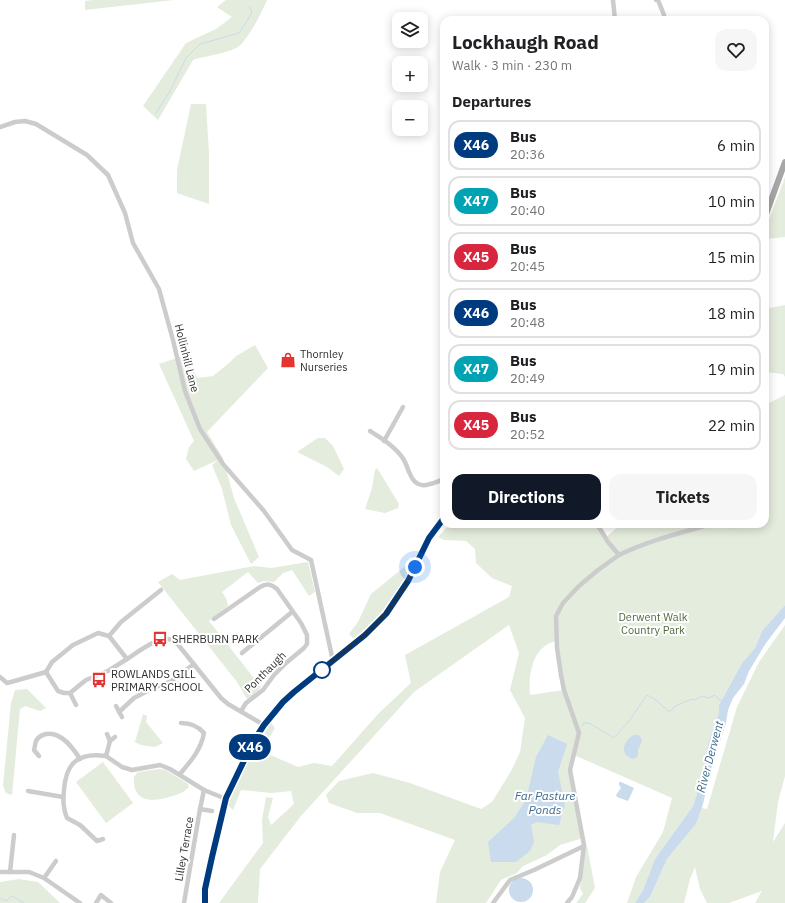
<!DOCTYPE html>
<html lang="en">
<head>
<meta charset="utf-8">
<style>
  :root { --surface:#fff; --page:#f6f6f6; --text:#202124; --muted:#757577; --line:#e0e0e0; --accent:#111827 }
  body { margin:0; font-family:"IBM Plex Sans",sans-serif; background:var(--page); color:var(--text); height:100vh; display:flex; flex-direction:column; font-size:15px; white-space:nowrap }
  * { box-sizing:border-box; margin:0 }
  p { font-size:13px; color:var(--muted) }
  .icon { flex:none; width:22px; height:22px; fill:none; stroke:currentColor; stroke-width:2; stroke-linecap:round; stroke-linejoin:round }
  .map { position:relative; flex:1; overflow:hidden }
  .panel { position:absolute; left:440px; top:16px; width:329px; height:512px; display:flex; flex-direction:column; background:var(--surface); border-radius:12px; box-shadow:0 2px 10px #0003 }
  .panel>* { flex:none }
  .badge { padding:0 8px; border-radius:13px; font-size:14px; line-height:26px }
  .fabs { position:absolute; left:392px; top:12px; display:grid; gap:8px }
  .fabs a { display:grid; place-items:center; width:36px; height:36px; border-radius:8px; background:var(--surface); box-shadow:0 2px 10px #0003; font-size:20px }
  .you { position:absolute; width:20px; height:20px; margin:-10px; border:3px solid #fff; border-radius:50%; background:#1a73e8; box-shadow:0 0 0 6px #1a73e833 }
  .map>.badge { position:absolute; translate:-50% -50%; box-shadow:0 0 0 2px #fff }
  h2 { padding:0 12px; font-size:15px; line-height:36px }
  .round { display:grid; place-items:center; flex:none; width:42px; height:42px; border-radius:12px; background:var(--page) }
  .headline { display:flex; align-items:center; justify-content:space-between; height:68px; padding:0 12px }
  h1 { font-size:19px; font-weight:700; line-height:30px }
  .action { display:flex; gap:8px; margin-top:auto; padding:8px 12px }
  .action a { flex:1; height:46px; border-radius:12px; background:var(--accent); color:#fff; font-size:16px; font-weight:700; line-height:46px; text-align:center }
  .action a+a { background:var(--page); color:var(--text) }
  ul { padding:0; list-style:none }
  li { display:flex; align-items:center; gap:12px; height:50px; margin:0 8px 6px; padding:0 4px; border:2px solid var(--line); border-radius:12px }
  li div { flex:1 }
  li b { display:block; font-size:15px }
  li em { font-style:normal }
  li .badge { min-width:44px; font-weight:700; text-align:center }
  .map>svg:first-child { display:block }
  .green { fill:#e4ecdd; fill-rule:evenodd }
  .water { fill:#c9dbec }
  .lines { fill:none; stroke-linecap:round; stroke-linejoin:round }
  .stream { stroke:#c9dbec; stroke-width:1 }
  .minor { stroke:#ccc; stroke-width:4.5 }
  .major { stroke:#a7a7a7; stroke-width:6 }
  .line-casing { stroke:#fff; stroke-width:9 }
  .line { stroke:#003b80; stroke-width:6 }
  .walk { stroke:#2f2f2f; stroke-width:4; stroke-dasharray:0 7.2 }
  .stop-dot { fill:#fff; stroke:#003b80; stroke-width:2 }
  .labels { text-anchor:middle; stroke-width:4; stroke-linejoin:round; paint-order:stroke }
  .poi-label { font-size:11px; fill:#2f2f2f; stroke:#fff; text-anchor:start }
  .street-label { font-size:11px; fill:#2f2f2f; stroke:#fff }
  .park-label { font-size:11px; fill:#4e6b3c; stroke:#fff }
  .water-label { font-size:12px; font-style:italic; fill:#3d6a91; stroke:#fff }
</style>
</head>
<body>
<div class="map">
<svg width="785" height="903" viewBox="0 0 785 903">
  <rect width="100%" height="100%" fill="#fff"/>
  <g class="green">
    <path d="M93,0H174L85,10V1Z"/>
    <path d="M226,0H267C261,14 249,38 238,47C229,53 205,56 193,60L158,120L143,106L186,43L216,29L232,17L217,7Z"/>
    <path d="M191,104H206L209,153V204L177,193V170Z"/>
    <path d="M785,177V237L766,239L765,243V230Z"/>
    <path d="M785,305V377L783,374L765,372V309Z"/>
    <path d="M255,345L268,368L207,432L223,458L234,498L259,557L251,564L231,525L222,489L212,465L218,460L194,471L186,459L189,447L194,441L159,364L183,356L198,378L213,376L229,363L236,356Z"/>
    <path d="M785,395V605L762,631L755,648L742,663L719,705V714L716,719L708,744L701,781L693,806L655,859L643,890L635,903H627L636,877L663,832L672,798L574,755L570,770L583,838L560,845L547,855L523,866L517,873L501,880L486,903H436L440,872L455,840L380,813H357L329,803L326,795L339,781L373,773L410,783L481,809L492,802L511,771L520,752L525,718L510,690L519,653L509,625L414,692L301,816L260,869L258,903H219L263,843L262,820L266,797L273,798L268,817L271,825L294,804L291,791L271,793L241,790L233,810L227,804L253,750L271,723L275,728L261,751L298,767L314,763L332,766L378,714L411,683L405,655L509,597L512,586L492,578L476,563L475,549L466,541L444,540L438,537L450,524H597L605,538L621,524H765V405ZM556,641L564,690L530,695C528,674 533,646 556,641Z"/>
    <path d="M318,438H325L333,446L344,469L339,476L327,467L297,452Z"/>
    <path d="M377,468L399,504L398,508L385,513L365,509L372,488L375,470Z"/>
    <path d="M414,554C413,559 412,565 410,569C399,592 374,625 353,638L349,634L358,622L371,594L408,564Z"/>
    <path d="M308,562L315,592L309,596L292,570L283,573L274,582L264,581L258,583L248,572L222,592L226,598L228,606L209,621L261,687L255,694L247,699L237,682L158,582L172,574L180,580L254,566L271,568Z"/>
    <path d="M785,625V776L778,802L773,842L785,823V903H755L762,891L729,903H707L700,889L695,867L690,879L684,903H644L650,897L667,859L696,824L701,808L707,809L737,707L759,662Z"/>
    <path d="M27,689L46,708L40,711L25,706L20,709L12,795L6,793L3,786L11,703L15,690Z"/>
    <path d="M143,714L147,716L146,722L163,743L155,747L141,745L135,742Z"/>
    <path d="M103,762L133,803L106,823L76,782Z"/>
    <path d="M160,769L166,770L188,784L189,787C184,793 176,795 169,797C150,803 132,801 134,777L138,772Z"/>
    <path d="M584,845L587,846L595,888L585,903H576L583,894L580,888Z"/>
    <path d="M19,879L38,882L60,903H0V882Z"/>
  </g>
  <g class="water">
    <path d="M785,605V618L766,643L749,671L744,684L733,698L728,710L726,723L711,769L703,804L696,824L667,859L650,897L644,903H635L643,890L655,859L693,806L701,781L708,744L716,719L719,714V705L742,663L755,648L762,631Z"/>
    <path d="M548,735L567,744L558,772L565,804L559,825L537,822L531,825L534,842L530,851L516,862H491L488,842L514,818L526,800L536,757Z"/>
    <path d="M634,735H639L642,740L638,750V756L633,759C619,755 623,740 634,735Z"/>
    <path d="M619,782H621L634,788L628,801L617,797L616,795L621,788L619,785Z"/>
    <circle cx="521" cy="890" r="12"/>
  </g>
  <g class="lines">
    <g class="stream">
      <path d="M156,113L170,91L186,58L200,44L239,33L252,13L250,7"/>
      <path d="M582,726L584,723H589L614,738L629,721L647,695L656,700L668,711H671L675,706L692,699L695,700L702,696L709,698L715,695L719,700L723,701"/>
      <path d="M0,898L6,901L12,896L24,903"/>
    </g>
    <g class="minor">
      <path d="M613,0L615,20"/>
      <path d="M656,0H658L664,15"/>
      <path d="M0,127L15,122L25,121L36,124L87,155L108,175L125,213L133,243L159,289L173,340L185,391L200,429L223,464L264,511L292,550L311,560L333,661"/>
      <path d="M370,431C381,438 394,446 402,457C406,462 407,468 410,474C417,492 431,484 444,479"/>
      <path d="M384,441L403,407"/>
      <path d="M725,524L736,526L739,524"/>
      <path d="M619,555C648,541 680,533 711,524"/>
      <path d="M214,619L260,587C267,583 271,584 277,589L301,623L307,635V644L304,648L286,663L274,675L263,690L246,703L241,711"/>
      <path d="M109,636L121,622L161,590"/>
      <path d="M242,653L292,612"/>
      <path d="M46,672L52,662L73,645L98,633L109,636L127,659C138,652 164,631 176,642L221,698L228,704L264,725"/>
      <path d="M46,672L58,691L64,693H70L86,680L108,671L127,659"/>
      <path d="M0,677L7,683L11,682L46,672"/>
      <path d="M70,693L76,705"/>
      <path d="M116,706L122,717"/>
      <path d="M119,712L134,698L155,687L170,682L194,664"/>
      <path d="M110,741L115,737"/>
      <path d="M39,756L34,750C35,747 35,744 36,741C38,737 42,735 46,734C61,731 73,748 80,759"/>
      <path d="M106,756L122,767L132,770L160,765L170,769L204,790L226,799"/>
      <path d="M180,774C190,762 201,750 204,733C198,726 191,723 181,723"/>
      <path d="M28,791L63,797"/>
      <path d="M200,809L204,790"/>
      <path d="M103,839L97,841L80,825L67,818C63,808 63,801 64,790C66,763 78,752 106,756L110,741L107,734"/>
      <path d="M0,872H29L44,878L80,903"/>
      <path d="M10,872L14,835"/>
      <path d="M44,878L56,861"/>
      <path d="M96,903L101,895L111,903"/>
      <path d="M184,903L200,809L212,811"/>
      <path d="M493,903L510,880L534,870L584,846"/>
      <path d="M567,903L572,897L580,878L584,845L570,770L579,733L564,690L561,675L557,648L556,616L563,603L579,586L598,570L619,555L608,542L597,524"/>
    </g>
    <g class="major">
      <path d="M765,217L785,162"/>
      <path d="M205,903V889L211,857L226,799L253,742L264,725L283,702L304,683L365,635L386,614L407,581L429,538L444,518"/>
    </g>
  </g>
  <g class="lines">
    <defs>
      <path id="line" d="M205,903V889L212,857L226,798L253,742L264,725L283,702L294,692L365,635L386,614L408,581L429,538L444,518"/>
    </defs>
    <use href="#line" class="line-casing"/>
    <use href="#line" class="line"/>
    <path class="walk" d="M322,670C335,657 352,647 366,634C388,614 401,594 415,567"/>
  </g>
  <defs>
    <symbol id="shop-bare" viewBox="-9 -9 18 18"><path d="M-5-2.5h2.3a2.7 3.5 0 0 1 5.4 0H5L5.5 6h-11ZM-1.5-2.5h3a1.5 2.3 0 0 0-3 0Z" fill="#e43432" stroke="#fff" stroke-width="2.5" paint-order="stroke"/></symbol>
    <symbol id="bus-bare" viewBox="-9 -9 18 18"><path d="M-5-6H5V4H4V6H2V4H-2V6H-4V4H-5ZM-3.5-4V0h7V-4ZM-3.5 1.2v1.5H-2V1.2ZM2 1.2v1.5H3.5V1.2Z" fill="#e43432" stroke="#fff" stroke-width="2.5" paint-order="stroke"/></symbol>
  </defs>
  <g fill-rule="evenodd">
    <use href="#shop-bare" x="277" y="349" width="22" height="22"/>
    <use href="#bus-bare" x="149" y="628" width="22" height="22"/>
    <use href="#bus-bare" x="88" y="669" width="22" height="22"/>
  </g>
  <circle class="stop-dot" cx="322" cy="670" r="8"/>
  <g class="labels">
    <g class="poi-label">
      <text x="300" y="358">Thornley<tspan x="300" dy="13">Nurseries</tspan></text>
      <text x="172" y="643">SHERBURN PARK</text>
      <text x="111" y="678">ROWLANDS GILL<tspan x="111" dy="13">PRIMARY SCHOOL</tspan></text>
    </g>
    <g class="street-label">
      <text transform="translate(187 358) rotate(76)" y="4">Hollinhill Lane</text>
      <text transform="translate(265 672) rotate(-45)" y="4">Ponthaugh</text>
      <text transform="translate(184 849) rotate(-80)" y="4">Lilley Terrace</text>
    </g>
    <g class="park-label">
      <text x="653" y="621">Derwent Walk<tspan x="653" dy="13">Country Park</tspan></text>
    </g>
    <g class="water-label">
      <text transform="translate(710 757) rotate(-75)" y="4">River Derwent</text>
      <text x="545" y="800">Far Pasture<tspan x="545" dy="14">Ponds</tspan></text>
    </g>
  </g>
</svg>
<div class="fabs">
<a><svg class="icon" aria-label="layers" viewBox="0 0 24 24"><path d="M12 4l9 5-9 5-9-5zM3 14l9 5 9-5"/></svg></a>
<a>+</a>
<a>−</a>
</div>
<div class="you" style="left:415px;top:567px"></div>
<b class="badge" style="left:250px;top:747px;background:#003b80;color:#fff">X46</b>
<section class="panel">
<div class="headline"><div><h1>Lockhaugh Road</h1><p>Walk · 3 min · 230 m</p></div><a class="round"><svg class="icon" aria-label="heart" viewBox="0 0 24 24"><path d="M12 20l-8-8c-3-5 5-10 8-4 3-6 11-1 8 4z"/></svg></a></div>
<h2>Departures</h2>
<ul>
<li><span class="badge" style="background:#003b80;color:#fff">X46</span><div><b>Bus</b><p>20:36</p></div><em>6 min</em></li>
<li><span class="badge" style="background:#00a3b4;color:#fff">X47</span><div><b>Bus</b><p>20:40</p></div><em>10 min</em></li>
<li><span class="badge" style="background:#d7263d;color:#fff">X45</span><div><b>Bus</b><p>20:45</p></div><em>15 min</em></li>
<li><span class="badge" style="background:#003b80;color:#fff">X46</span><div><b>Bus</b><p>20:48</p></div><em>18 min</em></li>
<li><span class="badge" style="background:#00a3b4;color:#fff">X47</span><div><b>Bus</b><p>20:49</p></div><em>19 min</em></li>
<li><span class="badge" style="background:#d7263d;color:#fff">X45</span><div><b>Bus</b><p>20:52</p></div><em>22 min</em></li>
</ul>
<div class="action"><a>Directions</a><a>Tickets</a></div>
</section>
</div>
</body>
</html>
